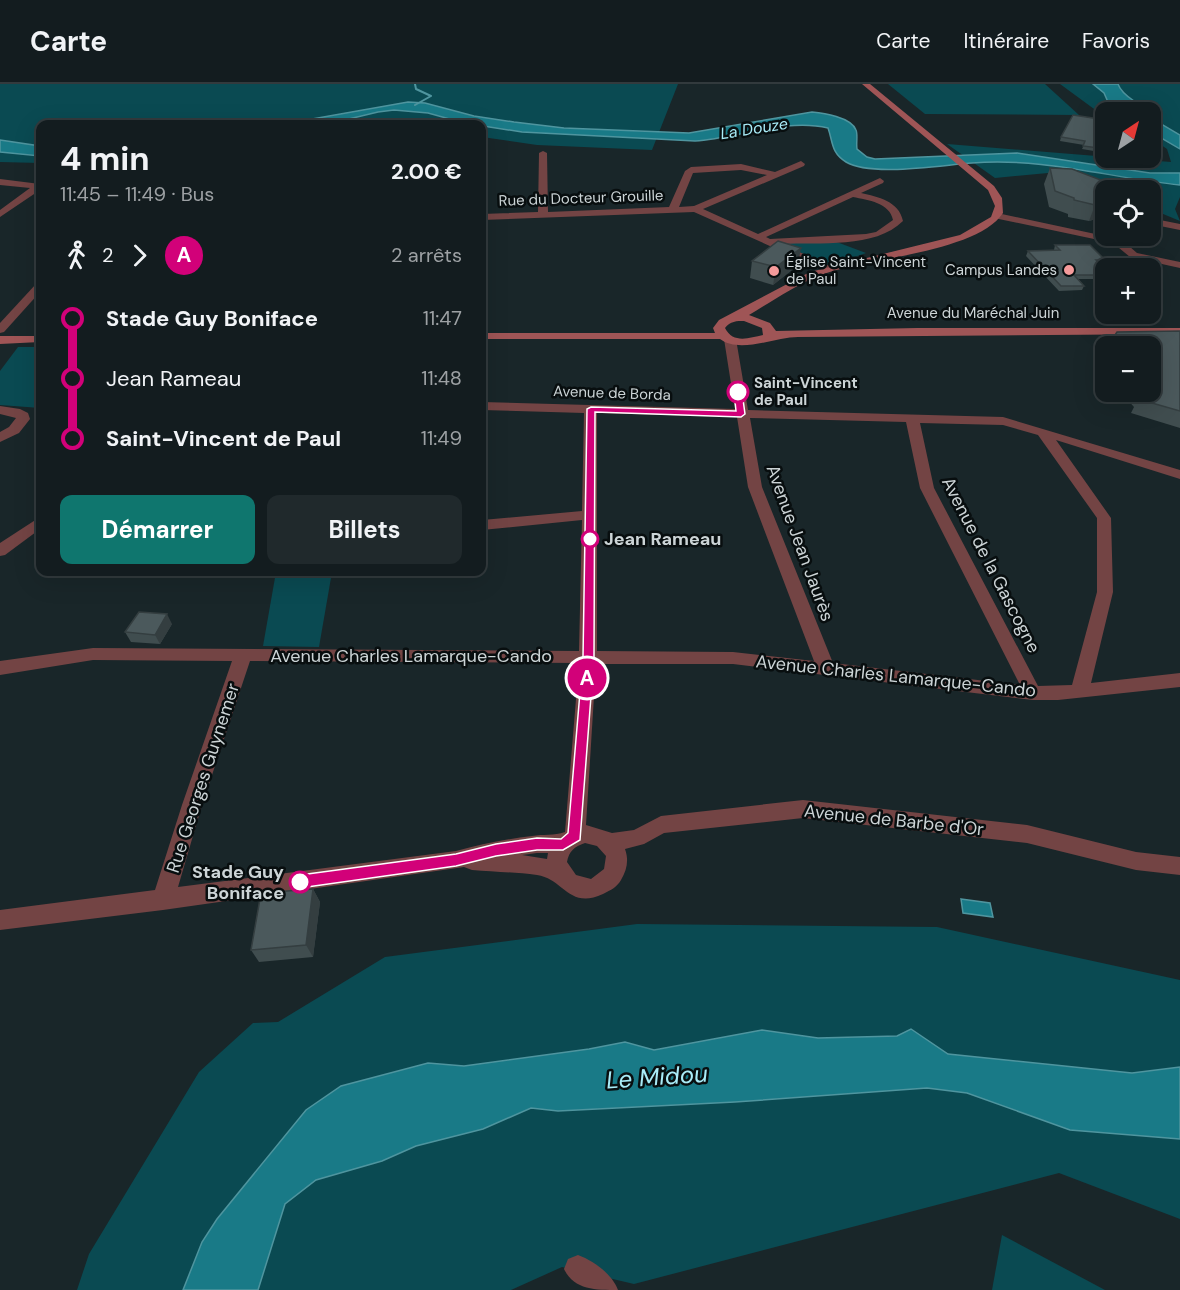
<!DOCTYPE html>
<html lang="fr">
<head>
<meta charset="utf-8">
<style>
  :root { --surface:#131c1f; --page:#20292c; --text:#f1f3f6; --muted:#9da1a4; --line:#323a3d; --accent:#0f766e }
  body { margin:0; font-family:"DM Sans",sans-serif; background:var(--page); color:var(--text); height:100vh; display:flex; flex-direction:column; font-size:22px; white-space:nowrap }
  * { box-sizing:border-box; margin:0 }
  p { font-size:20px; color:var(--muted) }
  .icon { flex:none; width:33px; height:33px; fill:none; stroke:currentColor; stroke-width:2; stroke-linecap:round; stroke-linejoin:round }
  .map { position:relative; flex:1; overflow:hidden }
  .panel { position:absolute; left:36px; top:36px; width:450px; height:456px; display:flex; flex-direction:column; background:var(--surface); border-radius:12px; box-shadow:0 6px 24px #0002,0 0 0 2px var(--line) }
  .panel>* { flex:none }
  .badge { padding:0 12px; border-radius:20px; font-size:21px; line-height:39px }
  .needle { width:39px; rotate:36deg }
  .buttons { position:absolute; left:1095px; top:18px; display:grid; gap:12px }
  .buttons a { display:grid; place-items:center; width:66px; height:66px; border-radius:12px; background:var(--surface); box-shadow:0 6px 24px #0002,0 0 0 2px var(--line); font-size:30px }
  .map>.badge { position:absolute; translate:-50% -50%; box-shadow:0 0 0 3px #fff }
  .legs { display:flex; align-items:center; gap:9px; height:66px; padding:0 24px; font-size:20px }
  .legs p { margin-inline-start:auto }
  .head { display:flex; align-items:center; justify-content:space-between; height:102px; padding:0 24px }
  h1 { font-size:33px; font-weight:700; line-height:45px }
  .button { display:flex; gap:12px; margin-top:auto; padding:12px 24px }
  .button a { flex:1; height:69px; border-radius:12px; background:var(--accent); color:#fff; font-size:24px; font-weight:700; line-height:69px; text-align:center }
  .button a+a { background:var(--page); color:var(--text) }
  ul { padding:0 24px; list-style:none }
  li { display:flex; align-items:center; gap:21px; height:60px; font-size:22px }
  li i { display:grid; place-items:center; width:9px; height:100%; margin:0 8px; background:currentColor }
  li i::after { content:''; width:15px; height:15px; margin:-8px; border:4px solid; border-radius:50%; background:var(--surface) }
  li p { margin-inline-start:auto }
  li:first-child i { background:linear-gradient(#0000 50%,currentColor 0) }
  li:last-child i { background:linear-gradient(currentColor 50%,#0000 0) }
  header { display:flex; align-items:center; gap:36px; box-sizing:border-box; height:84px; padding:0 30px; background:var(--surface); border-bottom:2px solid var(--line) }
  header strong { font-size:28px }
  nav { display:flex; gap:33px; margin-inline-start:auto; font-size:21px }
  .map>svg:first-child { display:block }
  .green { fill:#0a4a52 }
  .water { fill:#197a87; stroke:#4f959f; stroke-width:1.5 }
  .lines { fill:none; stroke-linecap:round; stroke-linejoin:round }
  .stream { stroke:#4f959f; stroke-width:2 }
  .street { fill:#734444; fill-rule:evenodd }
  .secondary { fill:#9f5556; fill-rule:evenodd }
  .wall { fill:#404d4f }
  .shaded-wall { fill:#343e40 }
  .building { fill:#4b595c; stroke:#343e40; stroke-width:1.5 }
  .line-1 { fill:#d20179; stroke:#fff; stroke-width:1.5 }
  .poi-dot { fill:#f59b9b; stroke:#080e0f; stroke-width:2 }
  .stop-1-dot { fill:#fff; stroke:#d20179; stroke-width:3 }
  .labels { text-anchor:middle; stroke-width:5; stroke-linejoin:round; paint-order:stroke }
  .far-street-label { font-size:15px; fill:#ccd4d6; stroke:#080e0f }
  .far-poi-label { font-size:15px; fill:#ccd4d6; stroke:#080e0f; text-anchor:start }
  .far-stop-label { font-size:15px; font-weight:bold; fill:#ccd4d6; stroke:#080e0f; text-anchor:start }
  .far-water-label { font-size:16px; font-style:italic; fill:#a9ecf8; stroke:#080e0f }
  .stop-label { font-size:18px; font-weight:bold; fill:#ccd4d6; stroke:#080e0f; text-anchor:start }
  .street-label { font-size:18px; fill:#ccd4d6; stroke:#080e0f }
  .near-water-label { font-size:24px; font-style:italic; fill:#a9ecf8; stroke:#080e0f }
</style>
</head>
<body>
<header>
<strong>Carte</strong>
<nav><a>Carte</a><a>Itinéraire</a><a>Favoris</a></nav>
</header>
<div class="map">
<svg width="1180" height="1206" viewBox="0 0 1180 1206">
  <rect width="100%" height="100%" fill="#192629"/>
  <g class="green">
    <path d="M0,0H678L652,66L537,61L482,53V40H40V79L0,78Z"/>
    <path d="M888,0H1045L1079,31L925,30Z"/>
    <path d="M1060,0H1180V113L1175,125L1180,137L1151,125L1150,106H1111L1069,87L995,94L947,60L1171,78L1167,65L1151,54L1150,28H1106L1105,33Z"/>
    <path d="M834,157L866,169L832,181L823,180L782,159Z"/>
    <path d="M18,263H40V324L0,321V287Z"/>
    <path d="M276,488H332L319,563L263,562Z"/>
    <path d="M637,840L937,843L1180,896V1135L1059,1089L634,1200L562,1183L511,1206H77L89,1170L199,988L253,939L278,938L385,873Z"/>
    <path d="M1002,1151L1105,1206H992Z"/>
  </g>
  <g class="water">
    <path d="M1093,0H1118C1122,12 1144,24 1156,28L1152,31L1161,40L1180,51V65L1151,48L1150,28H1123L1108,18L1104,9Z"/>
    <path d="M408,18L425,19L474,32L514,38L564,44L689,49L812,28C823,29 851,33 856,46C858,50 856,60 857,65L867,73L875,75L1017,69L1150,89H1180V101C1111,94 1042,73 972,79C942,81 871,93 846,78C831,69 833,58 828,44C786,34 738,54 695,57L522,48L464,39L428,29L394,26L378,28L328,40H284Z"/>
    <path d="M0,56L40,62V72L0,68Z"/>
    <path d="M961,815L990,819L993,833L963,829Z"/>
    <path d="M911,945L948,970L1132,989L1180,983V1055L1070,1046L967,1009L927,1004L735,1018L558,1027L531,1024L483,1045L416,1062L382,1077L316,1096L285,1120L258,1206H183L202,1158L217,1135L306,1026L341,1002L428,979L464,982L589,965L625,958L654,966L762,946L818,954L897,952Z"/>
  </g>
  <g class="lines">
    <path class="stream" d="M415,0L416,5L431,12L415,21"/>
    <g class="street">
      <path d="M543,67L547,69L548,128L669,123L685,87L691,83L741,80L775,88L801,77L805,80L804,82L703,125L758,150L880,94L884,97L883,99L861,109C878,113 899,117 903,137C875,165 819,158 782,160L832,183L833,185L828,188L694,128L482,136V130L538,128L539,69ZM741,86L767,91L694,122L679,123L693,89ZM853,113C868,116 890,119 893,136L876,148L866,150L770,155L766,153Z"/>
      <path d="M0,95L40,100V106L0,133V126L30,104L0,101Z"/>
      <path d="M997,129L1114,154L1125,152L1122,156L1137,169L1180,178V184L1130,173L1113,159L994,134L992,132Z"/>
      <path d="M1150,134L1180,140V146L1150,140Z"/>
      <path d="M40,199V208L4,248L0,249V239L36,200Z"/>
      <path d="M730,252L736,255L748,326L1003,333L1180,386V395L1056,356L1111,434L1113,508L1091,599L1180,589V603L1058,616H1033L733,580H596L586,741L612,749L634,746L661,732L803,716L1027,741L1136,768L1180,773V791L1136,786L1027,759L803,734L664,749L644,760L625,765C629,776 627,786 621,796C617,803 611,806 603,810C569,826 564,795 537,791C515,788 493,788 472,786L464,783L163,826L0,846V826L155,806L182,721L232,577L93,576L0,591V577L93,564L579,567L582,436L482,446V436L582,427L584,329L482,326V318L735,325L724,255ZM597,329L737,333L748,403L814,577L733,568L597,567ZM750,334L906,338L920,404L1020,601L833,579L762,403ZM920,339L1003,341L1038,351L1097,434V508L1072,601L1038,602L934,404ZM250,577L579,579L565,748C554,752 543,750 532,752C506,755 481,760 456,767L178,803L202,721ZM585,759L597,762L606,772L604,785L591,795L576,791L567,778C569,767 574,763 585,759ZM537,769H548L547,775L522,771Z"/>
      <path d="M0,322L20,325L28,329L30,335L19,349L0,358V348L9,343L16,334L0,330Z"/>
      <path d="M40,433V445L5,471L0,472V459Z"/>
      <path d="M578,1171C594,1177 612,1190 618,1206C595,1206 574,1206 564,1185L568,1175Z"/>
    </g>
    <g class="secondary">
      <path d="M862,0H870L994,102L1002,114L1003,129C977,169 863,174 818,192C794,202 771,218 749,231L770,239L776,247L917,244H1180V250L798,253C775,253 740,270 720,255H482V249H715L713,244L719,236L810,188L960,151L991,133L995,122L988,106ZM744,237L762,244L763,251C749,254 733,260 725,244C730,237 737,237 744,237Z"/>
      <path d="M0,252H40V258L0,260Z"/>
    </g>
  </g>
  <g class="wall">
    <path d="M1106,36V69L1082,65L1084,61L1060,57L1061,53Z"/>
    <path d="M1050,84L1106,106V132L1089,137L1068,133V130L1049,123L1044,100Z"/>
    <path d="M1055,161L1105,176L1103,180H1100L1106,191V195H1078L1084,202L1082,206L1059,207L1026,172L1028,167L1054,166Z"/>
    <path d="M752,177L798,181L773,201L750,194Z"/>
    <path d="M1180,247V344L1131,329L1134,323L1126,314L1130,308H1150V262H1108L1109,260Z"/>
    <path d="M172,540L160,560L131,558L125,548Z"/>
    <path d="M313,805L320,818L313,873L259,878L251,866Z"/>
  </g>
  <g class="shaded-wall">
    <path d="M1106,118V132L1089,137L1095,121Z"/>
    <path d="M801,164L798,181L773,201L776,183Z"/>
    <path d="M167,530L172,540L160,560L155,551Z"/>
    <path d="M313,805L320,818L313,873L306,861Z"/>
  </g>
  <g class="building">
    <path d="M1073,31L1106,36V65L1083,62L1085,57L1061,53Z"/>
    <path d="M1050,84L1072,85L1127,106H1106V118L1095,121L1074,116V114L1055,107Z"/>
    <path d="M778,157L801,164L776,183L752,177Z"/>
    <path d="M1055,161H1090L1105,176H1096L1106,186V191H1074L1084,202H1061L1028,167L1060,166Z"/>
    <path d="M1180,247V327L1138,315L1141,309L1140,308H1150V299H1153L1150,296V262H1117L1109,260L1117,248Z"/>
    <path d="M139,528L167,530L155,551L125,548Z"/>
    <path d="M313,805L306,861L251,866L261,809Z"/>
  </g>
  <path class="line-1" d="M738,305L742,308L745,330L741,333L595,328L594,573L580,756L563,766H537L496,772L456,782L300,804L295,802L293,798L295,793L300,791L456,770L496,760L537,754L561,755L568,749L583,573L587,325L591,323L736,327L734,308Z"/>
  <g class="poi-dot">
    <circle cx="1069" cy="186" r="6"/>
    <circle cx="774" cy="187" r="6"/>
  </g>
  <g class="stop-1-dot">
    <circle cx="738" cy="308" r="10"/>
    <circle cx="590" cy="455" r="8"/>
    <circle cx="300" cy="798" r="10"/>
  </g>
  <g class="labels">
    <g class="far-street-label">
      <text transform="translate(581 114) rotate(-2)" y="5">Rue du Docteur Grouille</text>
      <text x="973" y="234">Avenue du Maréchal Juin</text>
      <text transform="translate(612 309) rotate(2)" y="5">Avenue de Borda</text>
    </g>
    <g class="far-poi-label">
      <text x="786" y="183">Église Saint-Vincent<tspan x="786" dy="17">de Paul</tspan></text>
      <text x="1057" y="191" text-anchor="end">Campus Landes</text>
    </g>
    <g class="far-stop-label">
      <text x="754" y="304">Saint-Vincent<tspan x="754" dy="17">de Paul</tspan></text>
    </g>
    <g class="far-water-label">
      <text transform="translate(754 44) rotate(-9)" y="6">La Douze</text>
    </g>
    <g class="stop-label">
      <text x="604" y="461">Jean Rameau</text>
      <text x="284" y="794" text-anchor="end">Stade Guy<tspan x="284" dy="21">Boniface</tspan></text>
    </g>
    <g class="street-label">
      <text transform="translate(800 459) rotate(70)" y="6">Avenue Jean Jaurès</text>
      <text transform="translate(991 481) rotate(63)" y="6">Avenue de la Gascogne</text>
      <text x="411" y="578">Avenue Charles Lamarque-Cando</text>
      <text transform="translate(896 592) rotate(6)" y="6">Avenue Charles Lamarque-Cando</text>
      <text transform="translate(203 694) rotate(-72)" y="6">Rue Georges Guynemer</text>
      <text transform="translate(894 736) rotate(6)" y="6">Avenue de Barbe d'Or</text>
    </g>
    <g class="near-water-label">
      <text transform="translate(657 993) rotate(-4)" y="8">Le Midou</text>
    </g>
  </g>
</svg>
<div class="buttons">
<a><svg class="needle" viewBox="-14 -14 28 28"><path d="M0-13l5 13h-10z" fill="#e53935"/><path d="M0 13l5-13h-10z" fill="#9da1a4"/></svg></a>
<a><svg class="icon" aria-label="locate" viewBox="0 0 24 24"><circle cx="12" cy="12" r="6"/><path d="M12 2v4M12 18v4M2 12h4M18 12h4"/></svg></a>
<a>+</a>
<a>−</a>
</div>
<b class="badge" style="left:587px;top:594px;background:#d20179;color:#fff">A</b>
<section class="panel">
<div class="head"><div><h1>4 min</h1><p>11:45 – 11:49 · Bus</p></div><b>2.00 €</b></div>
<div class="legs"><svg class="icon" aria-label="walk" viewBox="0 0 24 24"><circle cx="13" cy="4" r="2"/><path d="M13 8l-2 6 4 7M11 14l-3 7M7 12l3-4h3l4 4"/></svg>2<svg class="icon" aria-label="forward" viewBox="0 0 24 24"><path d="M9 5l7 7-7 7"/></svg><b class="badge" style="background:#d20179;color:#fff">A</b><p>2 arrêts</p></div>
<ul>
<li><i style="color:#d20179"></i><b>Stade Guy Boniface</b><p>11:47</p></li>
<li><i style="color:#d20179"></i><span>Jean Rameau</span><p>11:48</p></li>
<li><i style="color:#d20179"></i><b>Saint-Vincent de Paul</b><p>11:49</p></li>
</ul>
<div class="button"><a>Démarrer</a><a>Billets</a></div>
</section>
</div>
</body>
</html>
